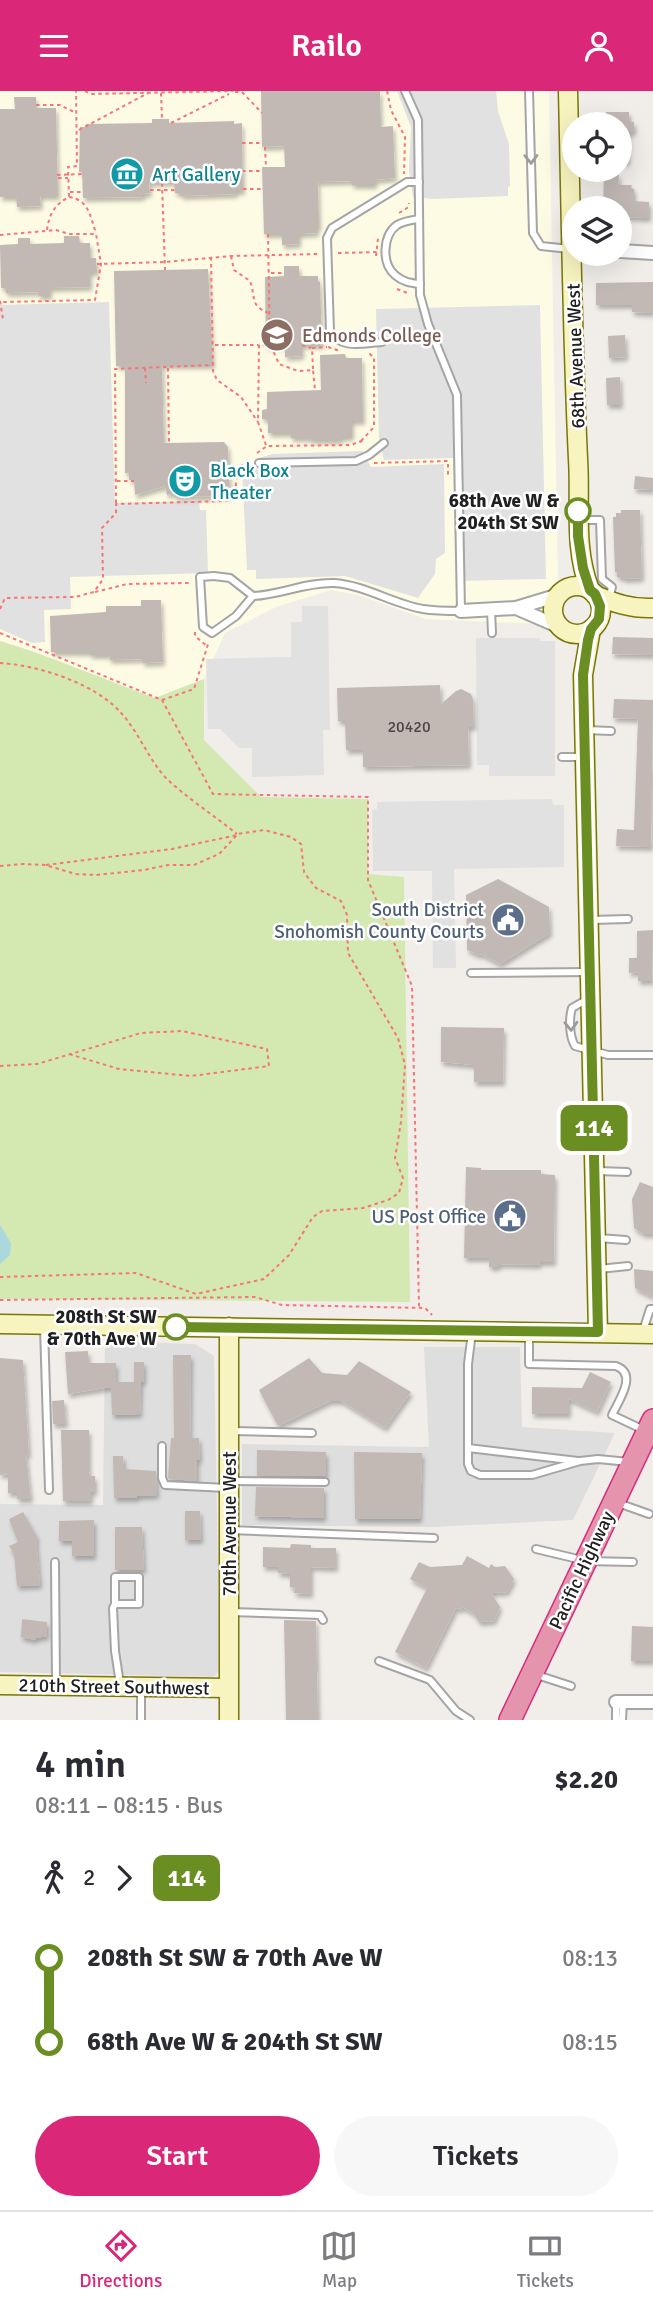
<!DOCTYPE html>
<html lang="en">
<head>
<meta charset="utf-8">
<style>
  :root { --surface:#fff; --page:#f7f7f7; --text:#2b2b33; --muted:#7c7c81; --line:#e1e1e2; --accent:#db2777 }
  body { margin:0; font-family:Signika,sans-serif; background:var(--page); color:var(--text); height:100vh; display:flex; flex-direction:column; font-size:26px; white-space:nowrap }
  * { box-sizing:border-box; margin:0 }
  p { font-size:23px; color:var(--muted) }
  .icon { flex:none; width:38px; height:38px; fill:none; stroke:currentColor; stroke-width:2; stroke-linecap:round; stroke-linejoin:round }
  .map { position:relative; height:1629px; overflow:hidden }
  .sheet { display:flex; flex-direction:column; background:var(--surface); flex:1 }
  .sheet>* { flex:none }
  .badge { padding:0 14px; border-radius:10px; font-size:24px; line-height:46px }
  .controls { position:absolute; left:562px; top:21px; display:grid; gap:14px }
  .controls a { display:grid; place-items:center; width:70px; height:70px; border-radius:50%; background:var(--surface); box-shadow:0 7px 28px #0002; font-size:35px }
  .map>.badge { position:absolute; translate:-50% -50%; box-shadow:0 0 0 4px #fff }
  .legs { display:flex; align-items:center; gap:10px; height:77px; padding:0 35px; font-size:23px }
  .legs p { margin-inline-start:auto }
  .overview { display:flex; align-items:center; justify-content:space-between; height:119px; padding:0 35px }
  h1 { font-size:38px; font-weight:600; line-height:52px }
  .cta { display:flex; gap:14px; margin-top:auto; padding:14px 35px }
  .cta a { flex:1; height:80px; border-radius:42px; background:var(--accent); color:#fff; font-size:28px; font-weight:600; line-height:80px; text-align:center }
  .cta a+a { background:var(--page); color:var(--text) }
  ul { padding:0 35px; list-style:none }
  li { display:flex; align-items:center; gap:24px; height:84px; font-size:26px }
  li i { display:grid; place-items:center; width:10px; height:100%; margin:0 9px; background:currentColor }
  li i::after { content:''; width:18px; height:18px; margin:-9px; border:5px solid; border-radius:50%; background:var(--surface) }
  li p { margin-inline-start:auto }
  li:first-child i { background:linear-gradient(#0000 50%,currentColor 0) }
  li:last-child i { background:linear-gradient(currentColor 50%,#0000 0) }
  header { display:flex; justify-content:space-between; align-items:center; height:91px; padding:0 35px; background:var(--accent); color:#fff; font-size:32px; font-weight:600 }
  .tabs { display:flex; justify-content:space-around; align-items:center; height:98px; border-top:2px solid var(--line); background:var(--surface); font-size:19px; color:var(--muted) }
  .tabs a { display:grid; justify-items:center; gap:4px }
  .tabs .selected { color:var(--accent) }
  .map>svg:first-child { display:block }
  .residential { fill:#dfdedf }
  .education { fill:#fefbe5 }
  .grass { fill:#d3e9b1 }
  .parking { fill:#e1e1e1 }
  .water { fill:#abd8dd }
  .building { fill:#c2b9b5; filter:url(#shadow) }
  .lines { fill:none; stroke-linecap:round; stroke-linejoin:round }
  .lane-casing { stroke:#a5a5a5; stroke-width:10 }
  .street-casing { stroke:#a5a5a5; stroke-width:16 }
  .secondary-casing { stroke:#787709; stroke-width:21 }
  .highway-casing { stroke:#d62e7d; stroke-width:24 }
  .path { stroke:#f67578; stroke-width:2; stroke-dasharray:3.5 3.5; stroke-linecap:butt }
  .lane { stroke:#fff; stroke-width:6 }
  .street { stroke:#fff; stroke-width:12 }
  .secondary { stroke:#f8f4c0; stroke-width:18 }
  .highway { stroke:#e594ad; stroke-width:21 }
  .path-bridge { stroke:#f67578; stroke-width:2; stroke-dasharray:3.5 3.5; stroke-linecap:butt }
  .oneway { stroke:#9b9b9b }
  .line-1-casing { stroke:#fff; stroke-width:16 }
  .line-1 { stroke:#6b8e23; stroke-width:10 }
  .stop-1-dot { fill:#fff; stroke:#6b8e23; stroke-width:3.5 }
  .labels { text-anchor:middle; stroke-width:5; stroke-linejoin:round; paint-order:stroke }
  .number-label { font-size:16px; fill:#494746 }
  .culture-label { font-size:19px; fill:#0d838f; stroke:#fff; text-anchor:start }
  .education-label { font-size:19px; fill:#785e54; stroke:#fff; text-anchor:start }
  .street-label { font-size:19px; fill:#212121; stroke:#fff }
  .stop-label { font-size:19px; font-weight:bold; fill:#212121; stroke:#fff; text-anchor:end }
  .service-label { font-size:19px; fill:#4e5e75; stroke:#fff; text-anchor:end }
</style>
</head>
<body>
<header><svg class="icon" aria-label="menu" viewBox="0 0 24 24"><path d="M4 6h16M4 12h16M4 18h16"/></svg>Railo<svg class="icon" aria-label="person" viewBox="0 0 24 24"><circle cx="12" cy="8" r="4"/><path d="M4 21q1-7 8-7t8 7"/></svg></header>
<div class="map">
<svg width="653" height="1629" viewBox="0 0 653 1629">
  <defs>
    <filter id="shadow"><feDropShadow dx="2" dy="4" stdDeviation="2" flood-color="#0004"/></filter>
  </defs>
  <rect width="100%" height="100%" fill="#f1ede9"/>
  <g class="residential">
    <path d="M105,1250L195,1253L214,1265L220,1579L213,1586L0,1581V1413L103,1414Z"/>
    <path d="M424,1256H520L522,1336L615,1342L573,1429L432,1436L242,1434V1353L429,1356Z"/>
  </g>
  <path class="education" d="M0,0H549L558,488L562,534L426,528L361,505L331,499L276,516L225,542L204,588L155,607L89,584L36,561L0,550Z"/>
  <path class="grass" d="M0,550C53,566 103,588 155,607L204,588V649L261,706L368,708V783L404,786L410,1211L0,1208Z"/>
  <g class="parking">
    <path d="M397,0H496L498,20L509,53L510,95L508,96V105L433,108L413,106L409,80L411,36Z"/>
    <path d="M109,211L115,412L199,410L200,419H206L208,482L70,486L71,518L44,519L45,551L32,552L0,538V214Z"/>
    <path d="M540,214L546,488L456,490L453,367L384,369L379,349L376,218Z"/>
    <path d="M362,360L371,376L444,373L445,462L436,468L435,483L418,507L345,485L256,488V479H247L242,379L252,378L259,367L272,363Z"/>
    <path d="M302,515H328L330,639H323L324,684L252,686V657H239L220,638H208L206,568L291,566V531H302Z"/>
    <path d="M476,547H540V550H555V685H489V674H477Z"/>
    <path d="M552,708L553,714H564V776L454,778L456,877H433L432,780H373L372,719L377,718V711Z"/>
  </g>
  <path class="water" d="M0,1134L11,1152L10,1164L0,1173Z"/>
  <g class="building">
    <path d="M261,0H380L381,36L393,35L395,87L375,89V94H352V90L318,91L319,136H317V142L299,143V153L282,154V143H264L262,76H285L284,55L262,56Z"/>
    <path d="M14,6H36V17H56L58,105H40L41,115L17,116L16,106H0V18H15Z"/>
    <path d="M606,21H629V31H634V41H629L628,71H620V33H606Z"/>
    <path d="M152,28H169V32L234,30V33L242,32L243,100H236V103L181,105V102H175L174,91L149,92L150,102L143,103V106L83,107L82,81H79L80,36H86V33L152,32Z"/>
    <path d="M604,84H619L618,94H632L631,97L634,98V110L649,111V127L624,126V117H603Z"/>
    <path d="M64,145H79L80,152H90V167H96L97,181H90V196L50,197V205H39V201L6,202L5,197H1L0,154L18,153V147H30V153L64,152Z"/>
    <path d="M284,175H299V185H318V191H320L322,254H302V265L285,266V255H266L265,186L284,185Z"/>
    <path d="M208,178L213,274H162L164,352L224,351L228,356L230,405L174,406L175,402L167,404L165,395L135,404L134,389H129V382H125V275H116L114,180Z"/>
    <path d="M653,191V222L632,221V214H596V192Z"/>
    <path d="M625,244L626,266L609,267L608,245Z"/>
    <path d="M345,263L346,267H362L363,330H352V346H341V349H311L310,347H291V342H268V328H262V319L267,318V301L321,299L320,264Z"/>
    <path d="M620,286L621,314H607L606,287Z"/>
    <path d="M635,385L653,387V399L634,398Z"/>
    <path d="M621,419H640L642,487L623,488V486H617V481H615L613,426H616V422H621Z"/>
    <path d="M141,509H161L163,571L143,572V568L110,569L109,564H90V561H51L50,525L106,521V515H141Z"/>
    <path d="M613,546L653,547V564L612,563Z"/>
    <path d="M440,594L441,613L456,600L461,598L471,603L473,609L474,636H468L469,674L363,676V659H346L345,630H338L337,597Z"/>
    <path d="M614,608L653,609L651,756L616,755L617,738L634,739L638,628L613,627Z"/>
    <path d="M498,788L549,816L550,842L500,873L481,863L479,864L467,859L466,804Z"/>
    <path d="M653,839L652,890H638V881L629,882V867H637V840Z"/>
    <path d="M441,936L504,937L503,991H474V974L441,971Z"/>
    <path d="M466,1076L481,1077V1079H541V1083L555,1084L554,1171H540L539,1174L499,1173V1176H489V1167H464Z"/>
    <path d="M640,1091L653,1096V1143H644L634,1137L632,1108Z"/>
    <path d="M634,1178L653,1180V1206L635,1197Z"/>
    <path d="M88,1260L89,1272H116V1291H141L140,1323L112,1324L111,1296L68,1303L65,1261Z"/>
    <path d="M173,1264H191L190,1347H199L200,1369H197V1390L169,1388L168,1386L171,1347H174Z"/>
    <path d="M0,1267L23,1269L29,1363L26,1364L31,1408H17V1402H8V1383L0,1384Z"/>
    <path d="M309,1267L322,1282L347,1284L359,1270L411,1301L385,1337L341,1310H330L278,1335L259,1299Z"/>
    <rect x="134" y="1271" width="10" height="20"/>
    <path d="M590,1281L611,1291L597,1321L569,1308V1323H532V1296L582,1297Z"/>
    <path d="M64,1309L66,1333H53L52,1310Z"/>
    <path d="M61,1339H89V1381L90,1385H95V1401H91V1410H63Z"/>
    <path d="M257,1359L326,1361V1385H257Z"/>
    <path d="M354,1361L422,1362L420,1428H355Z"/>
    <path d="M113,1365H123L124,1378L156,1380L157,1404L137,1405V1407H114Z"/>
    <path d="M256,1396L324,1397V1427L255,1425Z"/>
    <path d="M185,1420H200L201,1449H185Z"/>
    <path d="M23,1421L38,1447L36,1448L40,1494L17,1495L14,1463L9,1455L18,1451L9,1428Z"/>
    <path d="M94,1429V1465H72V1450H59V1430Z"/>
    <path d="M115,1436H142L144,1479H115Z"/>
    <path d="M291,1453L311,1454V1457H336V1477L311,1476V1503L294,1502L295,1496H290V1483L278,1482V1476H263V1456L290,1457Z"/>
    <path d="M467,1465L489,1477L491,1473L495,1476L505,1475L514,1488L507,1501L491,1502L500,1516L494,1530L479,1531L473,1522L462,1516L461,1519L456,1517L426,1577L395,1561L427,1497L410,1488L419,1471L430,1476L462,1474Z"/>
    <path d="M22,1528L47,1531V1545L36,1547V1549L21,1546Z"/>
    <path d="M284,1529L316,1530L318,1629H286Z"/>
    <path d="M632,1535L653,1536V1570H631Z"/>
  </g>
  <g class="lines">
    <defs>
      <g id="lane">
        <path d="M529,0L533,142L541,155L570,158"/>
        <path d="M419,128C412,129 404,130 397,134C383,144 381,172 395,184C403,191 410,192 420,193"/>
        <path d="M382,251C363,252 341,259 330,240L327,147L332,137L407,91H419"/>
        <path d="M259,372L356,370L369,364L384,352"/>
        <path d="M580,429H600L602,488L612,496L609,509"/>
        <path d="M214,485L230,487L253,505L236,525L212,542L203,536L200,486Z"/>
        <path d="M253,505C280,504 306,491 334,492C365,494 393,513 423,518C435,520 449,520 461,520L457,304L428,233L420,204L418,29L405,0"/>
        <path d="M491,519L492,542"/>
        <path d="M587,639L611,640"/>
        <path d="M562,666H584"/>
        <path d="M591,829L628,828"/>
        <path d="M471,882L589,881"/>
        <path d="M586,909L572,917C569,927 569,945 575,955L608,964H653"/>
        <path d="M598,1080L627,1081"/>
        <path d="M598,1147L626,1149"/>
        <path d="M599,1178L628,1175"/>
        <path d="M44,1236L49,1399"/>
        <path d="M643,1240L650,1218H653"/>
        <path d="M472,1241L468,1273V1373L471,1380L480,1384H532L580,1370L598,1368L629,1371"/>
        <path d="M529,1242V1273L616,1275C638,1283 619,1309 612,1324L646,1340"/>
        <path d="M231,1340L312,1342"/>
        <path d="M162,1355V1387L165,1394L227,1397"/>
        <path d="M468,1357L578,1370"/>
        <path d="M231,1390L325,1391"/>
        <path d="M618,1412L649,1423"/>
        <path d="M230,1439L434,1447"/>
        <path d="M536,1458L586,1470L633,1471"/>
        <path d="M55,1471L56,1592"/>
        <path d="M115,1513V1486H139V1513H115L113,1517L115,1560L120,1593"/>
        <path d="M230,1521L320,1524L323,1529"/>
        <path d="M379,1570L430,1589L456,1620L470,1629"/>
        <path d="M537,1584L571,1595"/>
        <path d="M141,1598V1629"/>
        <path d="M616,1611V1629"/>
        <path d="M622,1629L623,1611"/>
      </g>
      <g id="street">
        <path d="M620,160L653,162"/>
        <path d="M516,517L560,536"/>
        <path d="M461,520L516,517L559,504"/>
        <path d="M616,1611H653"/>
      </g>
      <g id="secondary">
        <path d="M568,0C571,123 572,245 578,368C581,412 573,456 590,499"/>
        <circle cx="577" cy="519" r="24"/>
        <path d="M595,504C614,512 632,518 653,517"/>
        <path d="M591,538L583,584L598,1241"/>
        <path d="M0,1233L653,1243"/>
        <path d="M229,1236V1629"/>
        <path d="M0,1594L228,1597"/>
      </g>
      <path id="highway" d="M510,1629L653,1329"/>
    </defs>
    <use href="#lane" class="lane-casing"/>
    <use href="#street" class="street-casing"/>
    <use href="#secondary" class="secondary-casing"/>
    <use href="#highway" class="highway-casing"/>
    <g class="path">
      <path d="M85,0L91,3L233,0"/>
      <path d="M387,0L391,19L405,46L404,83"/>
      <path d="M235,1H242L262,22"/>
      <path d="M161,2L162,28"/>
      <path d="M36,14H60L76,22"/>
      <path d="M171,32L229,3"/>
      <path d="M79,39L148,2"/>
      <path d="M242,52H263"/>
      <path d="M265,56L266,76"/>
      <path d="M242,80H262"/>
      <path d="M58,87H68"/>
      <path d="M162,92L165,179"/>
      <path d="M243,98H263"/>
      <path d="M150,99H175"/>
      <path d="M70,101H83"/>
      <path d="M69,106C89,109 90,125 96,142"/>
      <path d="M399,122L407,117L409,112"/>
      <path d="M47,139C49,123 55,113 69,106L68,76L77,75L76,0"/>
      <path d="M268,143L270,253L279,273L298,280L313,279L315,299"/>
      <path d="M0,144L56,139L69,143H96L101,173L95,209L1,211"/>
      <path d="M338,162L378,161"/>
      <path d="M231,165L234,179L250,190C256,205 249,215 269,222"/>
      <path d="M376,165L378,147"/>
      <path d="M211,166L213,280L217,289L241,306L258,331"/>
      <path d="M97,173L165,171L231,165L318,163"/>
      <path d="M271,182H284"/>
      <path d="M397,198L410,203"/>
      <path d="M0,210L3,228"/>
      <path d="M215,254H258"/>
      <path d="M302,254L311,257"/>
      <path d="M328,256L340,260"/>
      <path d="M145,277L146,292"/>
      <path d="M168,277L169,352"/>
      <path d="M313,278L312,257L327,256"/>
      <path d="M361,350L374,336V267L369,262"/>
      <path d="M266,354L258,331L259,254L285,255"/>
      <path d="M257,362L267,355L351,354L361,350L364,354"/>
      <path d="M374,372L448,370V385"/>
      <path d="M117,390H134"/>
      <path d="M116,412L115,278L213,274"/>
      <path d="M95,501L127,493L189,492"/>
      <path d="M0,518L5,507L75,506L94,501L103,488L102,437L116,422V413L227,410L235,406L237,378L250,368"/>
      <path d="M195,541V545L207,555"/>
      <path d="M0,542L162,609L213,703L368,706V789L412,895L419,1215L417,1218"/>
      <path d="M0,572C38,574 97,593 122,623C139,642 148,667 165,686C183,704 216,726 237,743"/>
      <path d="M162,609L194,598L209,550"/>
      <path d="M46,774L172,758L237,744"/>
      <path d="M0,775L23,773L45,774L76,783L96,784L144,779L168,774H194L219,763L238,743L264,739L291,746L301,753L304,781L309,788L316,797L341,810L347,824L348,862L398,947L405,974L401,1031L395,1067L403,1087L399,1102L388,1109L363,1117L322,1120L313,1126L289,1164L264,1188L196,1203L136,1182L0,1186"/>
      <path d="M0,975L37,973L141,942L182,940L267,958L269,975L191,985L119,978L69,963"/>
      <path d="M0,1209L255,1206L282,1214L425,1217L432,1224"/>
    </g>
    <use href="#lane" class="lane"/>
    <use href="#street" class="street"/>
    <use href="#secondary" class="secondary"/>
    <use href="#highway" class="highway"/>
    <path class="path-bridge" d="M57,84L82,83"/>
  </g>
  <defs><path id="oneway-chevron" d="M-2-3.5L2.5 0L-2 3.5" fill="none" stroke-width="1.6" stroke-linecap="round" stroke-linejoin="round" transform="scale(1.75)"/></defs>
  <g class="oneway">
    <use href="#oneway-chevron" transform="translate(531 68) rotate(89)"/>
    <use href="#oneway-chevron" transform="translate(571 935) rotate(88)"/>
  </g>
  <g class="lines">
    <defs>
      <path id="line-1" d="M176,1236L598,1241L583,584L588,549L591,538L599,528L600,515L595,503L590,499L583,477L578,445V420"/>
    </defs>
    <use href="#line-1" class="line-1-casing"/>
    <use href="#line-1" class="line-1"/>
  </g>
  <defs>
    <symbol id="museum-disc" viewBox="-11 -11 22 22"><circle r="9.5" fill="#0f9aa8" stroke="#fff"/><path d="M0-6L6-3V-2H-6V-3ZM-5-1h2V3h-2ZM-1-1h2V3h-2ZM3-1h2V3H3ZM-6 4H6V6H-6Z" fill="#fff"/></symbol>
    <symbol id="university-disc" viewBox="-11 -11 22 22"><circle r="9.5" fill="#8d6e63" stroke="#fff"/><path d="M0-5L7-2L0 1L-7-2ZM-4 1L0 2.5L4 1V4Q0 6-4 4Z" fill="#fff"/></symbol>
    <symbol id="theatre-disc" viewBox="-11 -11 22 22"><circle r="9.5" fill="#0f9aa8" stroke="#fff"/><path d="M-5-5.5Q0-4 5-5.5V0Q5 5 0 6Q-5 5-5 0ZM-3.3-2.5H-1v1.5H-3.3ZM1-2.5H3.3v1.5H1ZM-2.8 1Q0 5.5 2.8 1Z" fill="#fff"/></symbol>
    <symbol id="civic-disc" viewBox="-11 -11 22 22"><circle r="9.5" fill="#5c6f8a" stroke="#fff"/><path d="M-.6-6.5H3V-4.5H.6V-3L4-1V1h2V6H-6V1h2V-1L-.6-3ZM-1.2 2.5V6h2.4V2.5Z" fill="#fff"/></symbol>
  </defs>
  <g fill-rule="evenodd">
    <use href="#museum-disc" x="108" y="64" width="38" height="38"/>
    <use href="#university-disc" x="258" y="225" width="38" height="38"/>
    <use href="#theatre-disc" x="166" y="371" width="38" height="38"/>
    <use href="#civic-disc" x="489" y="810" width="38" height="38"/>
    <use href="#civic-disc" x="491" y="1106" width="38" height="38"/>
  </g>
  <g class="stop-1-dot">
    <circle cx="578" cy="420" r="12"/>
    <circle cx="176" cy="1236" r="12"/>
  </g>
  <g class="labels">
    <g class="number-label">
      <text x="409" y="641">20420</text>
    </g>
    <g class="culture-label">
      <text x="152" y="90">Art Gallery</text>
      <text x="210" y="386">Black Box<tspan x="210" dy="22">Theater</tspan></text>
    </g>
    <g class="education-label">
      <text x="302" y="251">Edmonds College</text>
    </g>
    <g class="street-label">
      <text transform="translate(575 265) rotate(-92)" y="7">68th Avenue West</text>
      <text transform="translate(229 1433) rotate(-90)" y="7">70th Avenue West</text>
      <text transform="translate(581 1479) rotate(-65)" y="7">Pacific Highway</text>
      <text transform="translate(114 1595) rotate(1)" y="7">210th Street Southwest</text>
    </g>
    <g class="stop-label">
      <text x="559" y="416">68th Ave W &amp;<tspan x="559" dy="22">204th St SW</tspan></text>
      <text x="157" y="1232">208th St SW<tspan x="157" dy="22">&amp; 70th Ave W</tspan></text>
    </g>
    <g class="service-label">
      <text x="484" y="825">South District<tspan x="484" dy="22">Snohomish County Courts</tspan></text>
      <text x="486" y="1132">US Post Office</text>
    </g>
  </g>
</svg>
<div class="controls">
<a><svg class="icon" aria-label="locate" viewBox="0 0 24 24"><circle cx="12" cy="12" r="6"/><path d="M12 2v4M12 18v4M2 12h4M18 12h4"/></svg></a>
<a><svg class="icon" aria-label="layers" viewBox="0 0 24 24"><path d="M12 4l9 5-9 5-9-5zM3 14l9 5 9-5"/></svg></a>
</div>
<b class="badge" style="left:594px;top:1037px;background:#6b8e23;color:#fff">114</b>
</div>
<section class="sheet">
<div class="overview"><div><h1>4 min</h1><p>08:11 – 08:15 · Bus</p></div><b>$2.20</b></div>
<div class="legs"><svg class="icon" aria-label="walk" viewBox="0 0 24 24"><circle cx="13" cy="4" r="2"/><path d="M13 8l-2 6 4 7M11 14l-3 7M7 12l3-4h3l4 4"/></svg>2<svg class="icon" aria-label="forward" viewBox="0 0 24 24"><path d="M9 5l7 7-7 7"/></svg><b class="badge" style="background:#6b8e23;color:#fff">114</b></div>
<ul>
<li><i style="color:#6b8e23"></i><b>208th St SW &amp; 70th Ave W</b><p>08:13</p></li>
<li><i style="color:#6b8e23"></i><b>68th Ave W &amp; 204th St SW</b><p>08:15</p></li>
</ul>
<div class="cta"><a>Start</a><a>Tickets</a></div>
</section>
<nav class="tabs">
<a class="selected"><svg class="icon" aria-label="directions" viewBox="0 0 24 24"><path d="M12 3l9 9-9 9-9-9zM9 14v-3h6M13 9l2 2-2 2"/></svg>Directions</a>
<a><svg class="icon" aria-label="map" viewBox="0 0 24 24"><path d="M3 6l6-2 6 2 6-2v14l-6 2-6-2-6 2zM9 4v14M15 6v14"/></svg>Map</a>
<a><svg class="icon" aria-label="tickets" viewBox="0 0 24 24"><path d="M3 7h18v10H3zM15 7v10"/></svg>Tickets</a>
</nav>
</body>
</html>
